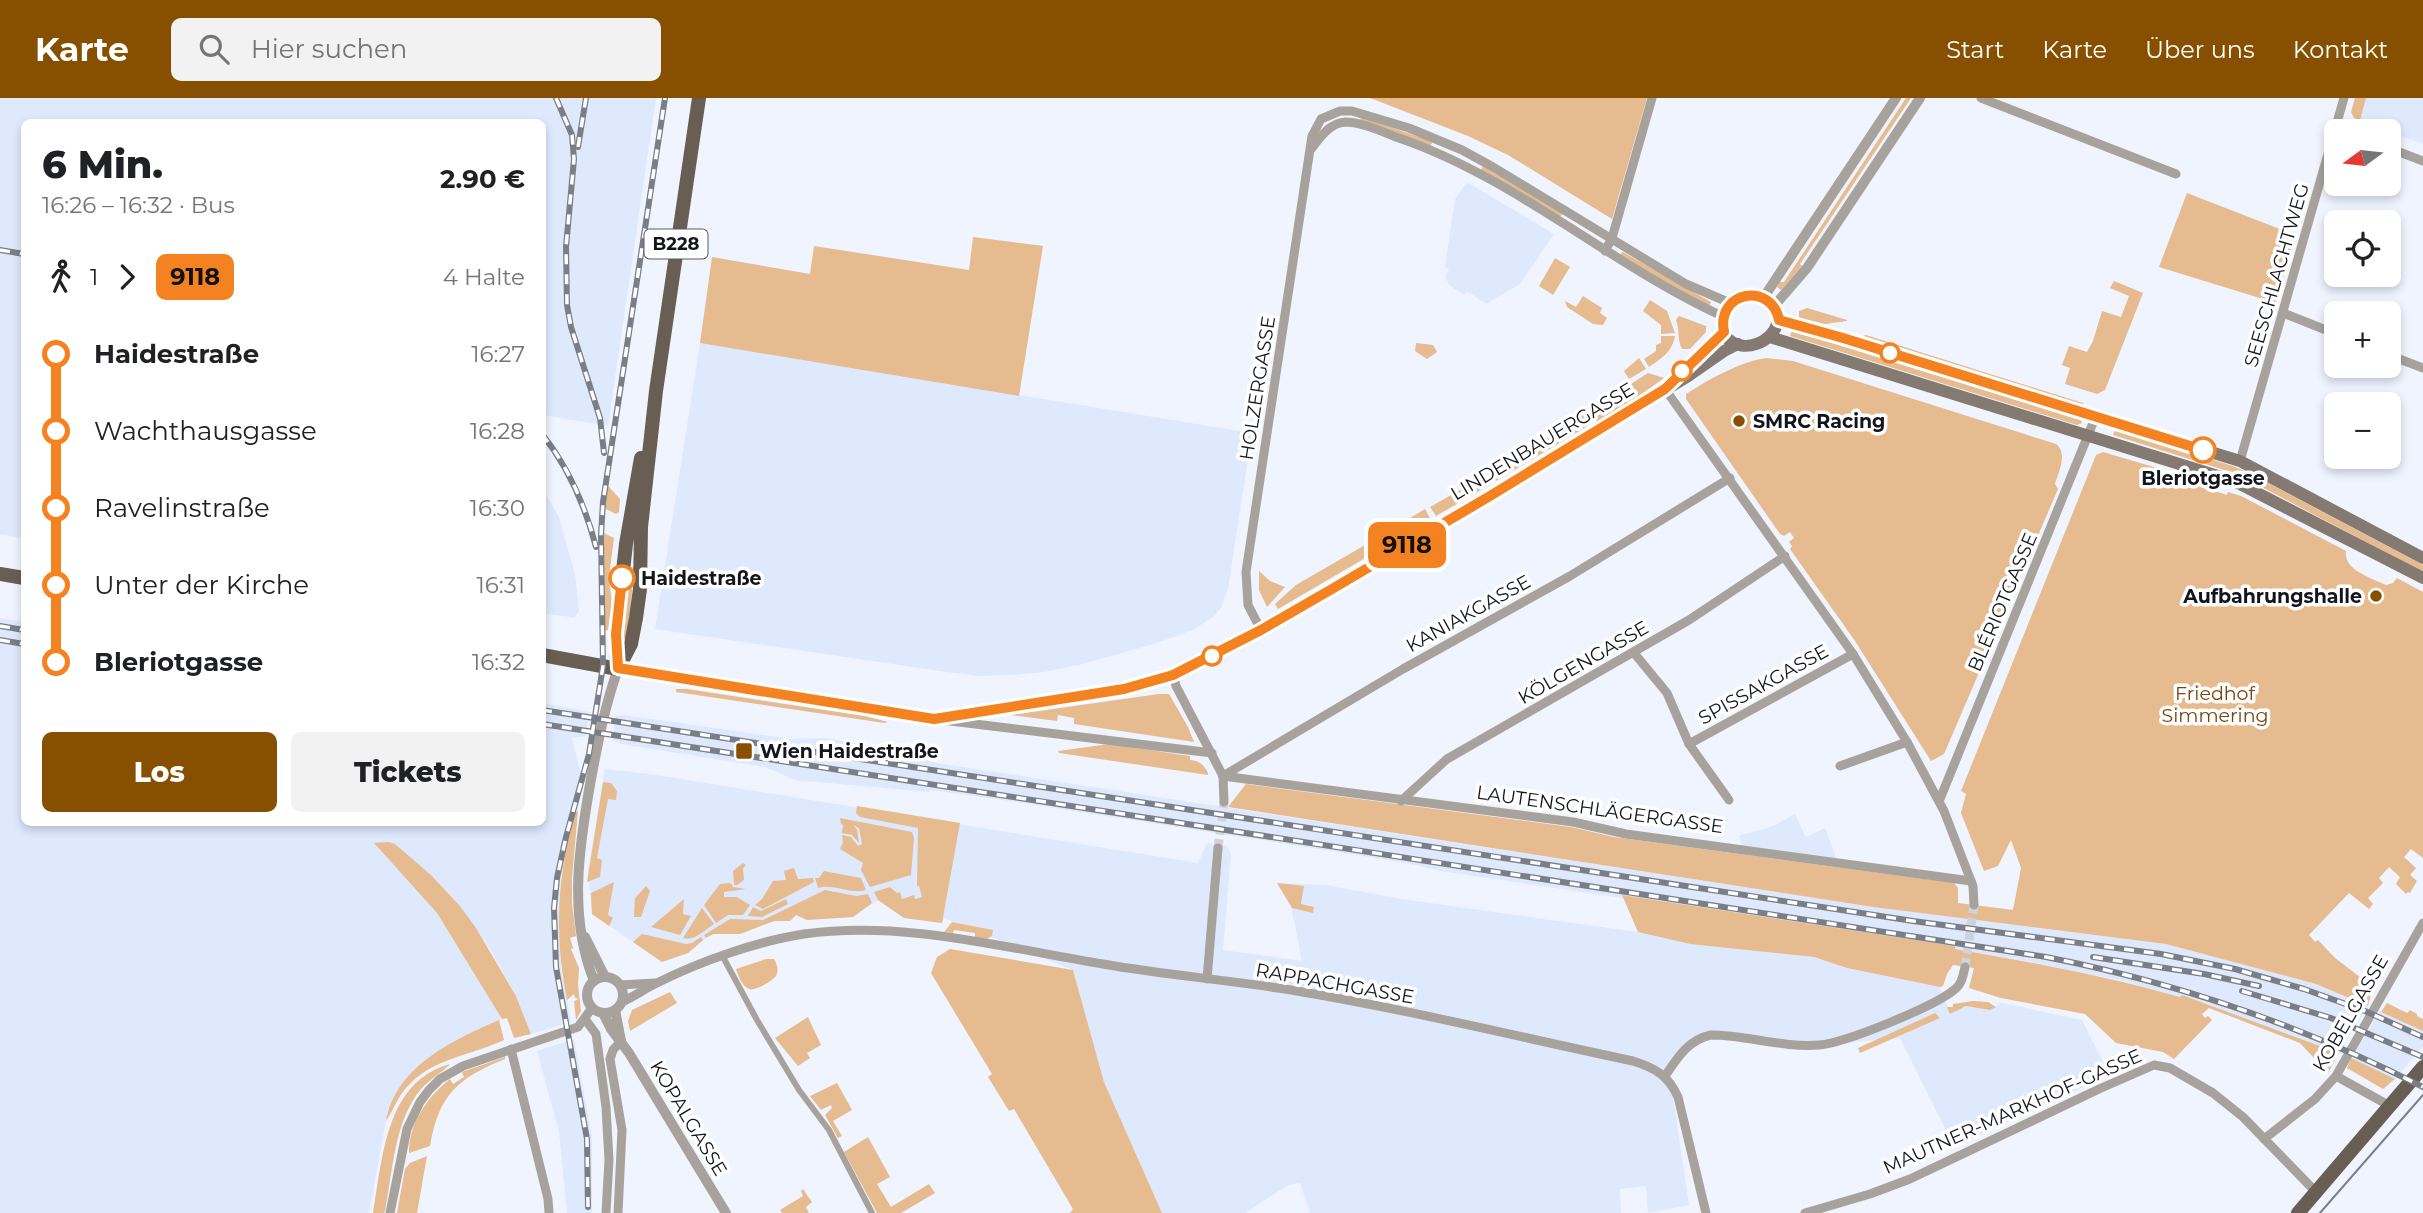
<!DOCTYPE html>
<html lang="de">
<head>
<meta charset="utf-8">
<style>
  :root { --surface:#fff; --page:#f2f2f2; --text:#202124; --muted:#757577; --accent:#865000 }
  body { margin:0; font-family:Montserrat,sans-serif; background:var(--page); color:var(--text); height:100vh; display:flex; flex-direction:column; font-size:26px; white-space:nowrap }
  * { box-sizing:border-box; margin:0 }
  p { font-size:23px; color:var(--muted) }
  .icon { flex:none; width:38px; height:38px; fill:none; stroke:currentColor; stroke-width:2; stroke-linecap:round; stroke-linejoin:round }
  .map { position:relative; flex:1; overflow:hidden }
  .drawer { position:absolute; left:21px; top:21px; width:525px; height:707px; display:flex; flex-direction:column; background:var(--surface); border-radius:10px; box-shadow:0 4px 10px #0003 }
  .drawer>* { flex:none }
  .badge { padding:0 14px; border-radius:10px; font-size:24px; line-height:46px }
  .needle { width:46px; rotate:255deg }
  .fabs { position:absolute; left:2324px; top:21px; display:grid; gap:14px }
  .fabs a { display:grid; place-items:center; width:77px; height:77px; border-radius:10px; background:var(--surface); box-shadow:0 4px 10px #0003; font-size:35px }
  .map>.badge { position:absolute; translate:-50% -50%; box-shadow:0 0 0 4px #fff }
  .legs { display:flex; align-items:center; gap:10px; height:77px; padding:0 21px; font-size:23px }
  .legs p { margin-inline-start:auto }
  .headline { display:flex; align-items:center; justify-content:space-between; height:119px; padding:0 21px }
  h1 { font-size:38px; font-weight:800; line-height:52px }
  .button { display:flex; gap:14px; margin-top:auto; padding:14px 21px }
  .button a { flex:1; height:80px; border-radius:10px; background:var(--accent); color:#fff; font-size:28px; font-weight:800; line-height:80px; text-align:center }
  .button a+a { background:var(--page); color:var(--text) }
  ul { padding:0 21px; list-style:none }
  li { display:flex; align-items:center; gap:24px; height:77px; font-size:26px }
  li i { display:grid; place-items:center; width:10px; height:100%; margin:0 9px; background:currentColor }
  li i::after { content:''; width:18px; height:18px; margin:-9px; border:5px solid; border-radius:50%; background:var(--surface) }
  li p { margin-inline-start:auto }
  li:first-child i { background:linear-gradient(#0000 50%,currentColor 0) }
  li:last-child i { background:linear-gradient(currentColor 50%,#0000 0) }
  header { display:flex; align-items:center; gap:42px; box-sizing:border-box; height:98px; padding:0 35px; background:var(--accent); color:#fff }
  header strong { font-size:33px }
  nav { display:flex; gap:38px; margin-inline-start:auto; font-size:24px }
  .search { width:490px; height:63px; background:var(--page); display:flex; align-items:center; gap:18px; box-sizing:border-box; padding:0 24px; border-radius:10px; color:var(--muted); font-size:26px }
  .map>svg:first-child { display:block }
  .built { fill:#dfe9fd }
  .green { fill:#e6bb8f }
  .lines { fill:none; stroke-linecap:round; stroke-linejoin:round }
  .minor-tunnel { stroke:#ced3dd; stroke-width:9; stroke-dasharray:9 4.5; stroke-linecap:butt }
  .pedestrian { stroke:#a8a29c; stroke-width:6 }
  .minor { stroke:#a8a29c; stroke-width:9 }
  .tertiary { stroke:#a8a29c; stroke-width:10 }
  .secondary { stroke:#847a71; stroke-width:12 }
  .primary { stroke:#695e54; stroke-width:14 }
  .tram { stroke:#7a7e86; stroke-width:2 }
  .rail-casing { stroke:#7a7e86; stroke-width:6 }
  .rail { stroke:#fff; stroke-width:3.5; stroke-dasharray:10; stroke-linecap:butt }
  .line-1-casing { stroke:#fff; stroke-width:16 }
  .line-1 { stroke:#f58220; stroke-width:10 }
  .stop-1-dot { fill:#fff; stroke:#f58220; stroke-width:3.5 }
  .poi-dot { fill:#865000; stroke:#fff; stroke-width:2.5 }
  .labels { text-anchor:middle; stroke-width:7; stroke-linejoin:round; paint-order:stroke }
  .shield { fill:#fff; stroke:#595b5f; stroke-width:2 }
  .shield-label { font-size:18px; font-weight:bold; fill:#12151b }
  .street-label { font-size:19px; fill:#12151b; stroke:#fff }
  .poi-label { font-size:19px; font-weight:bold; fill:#12151b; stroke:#fff; text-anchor:start }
  .stop-label { font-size:19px; font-weight:bold; fill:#12151b; stroke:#fff }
  .park-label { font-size:19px; fill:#744810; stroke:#fff }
</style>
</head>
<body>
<header>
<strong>Karte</strong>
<div class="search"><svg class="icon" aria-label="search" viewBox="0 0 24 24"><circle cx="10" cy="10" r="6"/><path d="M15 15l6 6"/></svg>Hier suchen</div>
<nav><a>Start</a><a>Karte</a><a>Über uns</a><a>Kontakt</a></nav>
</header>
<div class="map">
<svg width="2423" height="1115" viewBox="0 0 2423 1115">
  <rect width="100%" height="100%" fill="#eff4ff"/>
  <g class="built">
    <path d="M0,0H656L608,328L543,317L542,24H24V441L0,436Z"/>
    <path d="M2355,0H2423V46L2354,20L2351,14Z"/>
    <path d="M1467,84L1554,136L1520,186L1486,206L1467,193L1464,197L1449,187L1445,178L1449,172L1445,168L1455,101Z"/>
    <path d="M700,245L1252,335L1228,491L1221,510L1213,519L1193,532L1154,546L1079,567L1044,574L1013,577L980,578L947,574L655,531Z"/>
    <path d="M542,389L559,419L575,476L579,513L574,520L543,515Z"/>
    <path d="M0,520L24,524V724H542L543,605L590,614L586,638L572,640L580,673L586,676L567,743L561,778V871L571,924L531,936L516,898L492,854L460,808L431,777L396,748L375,746L437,815L502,921L457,941L428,960L398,992L388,1012L369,1115H0Z"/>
    <path d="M624,617L791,641L825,640L860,646L876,654L928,662L937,665L1873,809L2167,846L2316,886L2368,908L2339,955L2182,897L2181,899L2123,883L2031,864L1955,851V849L1440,773L1411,766L1357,757L1003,702L931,692L928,694L795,682L765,669L621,646L612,642L616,618Z"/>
    <path d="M605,671L657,677L1198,765L1207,745L1227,748L1231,756L1223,852L1302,863L1291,808L1277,785L1327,787L1401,801L1638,834L1690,846L1814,859L1847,870L1940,889L1950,915L1966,908L1990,912L2002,905L2082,922L2110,977L1954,1049L1900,940L1816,947L1704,938L1669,971L1689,1107L1648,1115L1646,1088L1620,1091L1621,1115H1310L1300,1085L1288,1087L1245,1115H1162L1104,984L1073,872L944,820L942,825L904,820L878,802L853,819L807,822L796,817L790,823H774L740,836H711L688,855L662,864L592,816L588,773Z"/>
    <path d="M1795,716L1806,739L1825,730L1837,761L1742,748L1739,738L1773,728Z"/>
    <path d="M2380,913L2423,933V948L2395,981L2351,960Z"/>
    <path d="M574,941L592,1038V1115H567L559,1034L537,953Z"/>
  </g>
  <g class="green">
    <path d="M1370,0H1647L1612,121L1508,57L1468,38Z"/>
    <path d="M1906,0H1911L1800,166L1802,168L1781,192L1777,189L1780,184H1784Z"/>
    <path d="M2355,0H2366L2360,22L2354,20L2351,14Z"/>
    <path d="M1361,19L1431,43L1432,46L1429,48L1360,23Z"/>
    <path d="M1483,68L1562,115V117L1559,119L1481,72Z"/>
    <path d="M2187,95L2295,137L2276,205L2159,169Z"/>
    <path d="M973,139L1043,148L1019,298L700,245L712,159L810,176L814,148L969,172Z"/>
    <path d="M1623,154L1711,204L1709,209L1676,193L1620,156Z"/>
    <path d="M1555,160L1570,169L1553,197L1539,188Z"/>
    <path d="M2114,183L2143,195L2105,292L2097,296L2065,286L2070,270L2062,267L2069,248L2087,254L2093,243L2102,213L2121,219L2129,198L2110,190Z"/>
    <path d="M1583,198L1602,210L1600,215L1607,220L1603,227L1593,226L1567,209L1565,203L1576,209Z"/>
    <path d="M1650,202L1667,213L1675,235L1661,236V227L1643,213Z"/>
    <path d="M1807,210L1847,222V223L1825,226L1799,220V213Z"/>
    <path d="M1679,218L1706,228V234L1690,251H1682C1677,242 1680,232 1676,222Z"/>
    <path d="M1792,232L2080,320L2082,325L2077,327L1790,238Z"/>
    <path d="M1866,237L2083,305L2084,308L1864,240L1863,238Z"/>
    <path d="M1661,238H1675C1672,254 1662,260 1649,269L1644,261L1656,253V247L1661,245Z"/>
    <path d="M1416,245L1433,247L1437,254L1427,261L1415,253Z"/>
    <path d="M1639,260L1646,271L1629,281L1624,273Z"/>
    <path d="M1766,260L1793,263L2056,346C2068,355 2059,373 2055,386L2058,391L1944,656L1931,663L1855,543L1790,451L1792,448L1789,444L1794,440L1790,434L1784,438L1780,436L1686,301V296C1710,281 1739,264 1766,260Z"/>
    <path d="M1648,275L1664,280L1600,326H1598L1589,313Z"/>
    <path d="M1585,316L1591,326L1496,383L1490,374Z"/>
    <path d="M2115,332L2233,368L2253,377L2423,467V474L2237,376L2113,337Z"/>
    <path d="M2103,354L2157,370L2156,374L2227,397L2228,394L2241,398L2346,453C2343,472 2372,480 2386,487L2393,485L2397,480L2423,494V760L2411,751L2404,759L2416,770L2410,777L2417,783L2410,795L2408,794L2406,796L2396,786L2400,779L2389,769L2379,780L2383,785L2368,800L2373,806L2369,811L2349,795L2309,837L2315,844L2318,842L2335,860L2373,889L2368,908L2316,886L2166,846L1873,809L1228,709L1246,686L1571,729L1614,739L1954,785L1958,790V805L2013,812L2021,770L2011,742L1998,768L1984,773L1961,715L1966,696L1961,693L2096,357Z"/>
    <path d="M1486,377L1491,386L1436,418L1430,409Z"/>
    <path d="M608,388L620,401L619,414L616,416L604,410Z"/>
    <path d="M1425,411L1431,422L1376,454L1370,444Z"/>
    <path d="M604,435L614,440L609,479L612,507L608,532L605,533Z"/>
    <path d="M1365,447L1372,456L1278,511L1275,506L1296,487Z"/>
    <path d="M631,469L634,470L628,541L621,540Z"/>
    <path d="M1259,473L1270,483L1285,489L1267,509L1259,492Z"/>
    <path d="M676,591H687L865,618L888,624L884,625L676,594Z"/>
    <path d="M1159,596H1169L1188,629L1194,644L1074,626V620L1058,617L1057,623L1011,617Z"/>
    <path d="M1109,646L1190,658V662C1200,663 1204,667 1208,675V677L1059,655L1058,653Z"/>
    <path d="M603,684L611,685L617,693L616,702L608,701L597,760L602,762L600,779L587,784Z"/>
    <path d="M857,708L960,725L942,825L904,820L878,802L874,794L890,789L897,795L900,794L902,801L914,797L915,801L922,799L919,788H917L918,730L860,719L856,715Z"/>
    <path d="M578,713L572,779V805L576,838L570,840L573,850L571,851L579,870L578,887L581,913L576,922L574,903L579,901L575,900L574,896L567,902C554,835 557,780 575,715Z"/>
    <path d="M840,720L912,734L914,740L911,777L870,789L861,772L863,765L840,751L843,744L842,737L851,739L858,748L862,746L859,730L853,727L857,731L859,745L852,737L842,735L843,727L841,726Z"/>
    <path d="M389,744L395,746L431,777L460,808L476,830L516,898L531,936L514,940L507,920L502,921L437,815L374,745Z"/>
    <path d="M743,765L746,767L743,770L744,782L737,787H734L733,773Z"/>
    <path d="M794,770L798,781L813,780L814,784L763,811L755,807L762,801L773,783L786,782L784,773Z"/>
    <path d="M824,773L861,780L866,792C850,797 835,785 818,790L815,780H819Z"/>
    <path d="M614,784L608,817L613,820L609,828L592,816L591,795Z"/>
    <path d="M731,785L733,789L746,791L724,794V799H737L750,807L743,817H728L716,825L704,807L720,786Z"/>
    <path d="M1277,785L1304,788L1301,806L1314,809L1313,815L1292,810Z"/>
    <path d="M646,788L650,793L641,819H634L635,800Z"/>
    <path d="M825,792L856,798L868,796L872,805L853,819L807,822L796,817L790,823H774L740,836H713L706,840L704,837L730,821L763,822Z"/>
    <path d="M1622,797L1955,848V851C2031,864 2106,878 2180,899L2182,897L2339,955L2328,975L2300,945L2209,910L2202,916L2205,920L2208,918L2212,922L2174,961L2163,954L2116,945L2085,916L2001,900L1969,890L1974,870L1953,867L1947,876L1943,888L1940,889L1847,870L1814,859L1690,846L1638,834Z"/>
    <path d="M684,801L683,816L691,818L680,837L651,829Z"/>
    <path d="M786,801L788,806L762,819L748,818L753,809L761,813Z"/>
    <path d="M702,810L714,826C705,832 693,844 683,840Z"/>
    <path d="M952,824L993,832L992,838L987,841L975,839V835L954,832L953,835L944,834Z"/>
    <path d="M642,836L686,846L692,845L701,839L703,842L688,855L662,864L633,844Z"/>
    <path d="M950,851L1073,872L1104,984L1162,1115H1070L1073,1111L1014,1011L1009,1013L988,979L992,976L931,875L937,859Z"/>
    <path d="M766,861H774C777,866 779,872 776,878C772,883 756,893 749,891C742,888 738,877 736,871Z"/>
    <path d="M670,894L677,905L630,933L628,923L632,912Z"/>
    <path d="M1973,903L1988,904L1996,909L1990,912L1966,908L1950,916L1947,909H1953V906Z"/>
    <path d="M2387,905L2407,915L2410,912L2417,916V918L2423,921V933L2381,914Z"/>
    <path d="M1935,915L1940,920L1860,955L1858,950Z"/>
    <path d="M808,919L821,947L807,955L810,960L798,968L775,940Z"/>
    <path d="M499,922L504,942C470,958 432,960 406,990C397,1000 393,1013 386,1023C396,968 453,942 499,922Z"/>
    <path d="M505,959V961C458,980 439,996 430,1048L409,1055C409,1026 427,999 450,981L453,986L464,979L462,974Z"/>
    <path d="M2351,960L2395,981L2383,991L2347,970Z"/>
    <path d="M450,966C443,974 430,981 421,991C394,1024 393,1072 385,1113L384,1115H373C383,1060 385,984 450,966Z"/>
    <path d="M837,985L852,1012L833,1023L842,1038L838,1040L825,1017L832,1010L831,1007L821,1012L810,998Z"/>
    <path d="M868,1039L890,1079L877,1086L891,1109L929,1086L935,1095L901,1115H877L844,1054Z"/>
    <path d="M427,1058L417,1115H397L405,1071L410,1065Z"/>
    <path d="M803,1091L812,1104L806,1109L809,1115H782L780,1112L803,1098L801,1093Z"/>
  </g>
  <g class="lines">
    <g class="minor-tunnel">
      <path d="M1218,750L1224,704"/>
      <path d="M1965,869L1974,807"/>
    </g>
    <path class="pedestrian" d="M723,859L757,922L799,992L829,1032L872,1115"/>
    <g class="minor">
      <path d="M1981,0L2176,76"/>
      <path d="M1312,50C1320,39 1330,25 1345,24C1361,24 1381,33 1396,39C1515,79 1609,166 1722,218"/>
      <path d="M2389,50L2423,63"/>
      <path d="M1605,153L1612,140L1652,0"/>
      <path d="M2283,215L2336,236"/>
      <path d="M2389,257L2423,270"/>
      <path d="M1665,291L1853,556L1907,644L1944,713L1973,788L1974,807"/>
      <path d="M2240,363L2344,0"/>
      <path d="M1261,532L1248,507L1246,474L1312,38L1321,21L1340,13H1352L1409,30L1462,52L1493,69L1686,186L1730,205"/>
      <path d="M1634,555L1667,595L1689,646L1729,702"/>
      <path d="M1173,577L1176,588L1223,678L1224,704"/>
      <path d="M942,622L1212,655"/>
      <path d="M1689,646L1853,556"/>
      <path d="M1840,668L1907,644"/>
      <path d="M1223,678L1573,724L1626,736L1971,783"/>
      <path d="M1223,678L1403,571L1570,478L1730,380"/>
      <path d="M1940,701L2095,320"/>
      <path d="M1401,703L1447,661L1689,522L1785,458"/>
      <path d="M1207,881L1218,750"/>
      <path d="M620,887L655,885"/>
      <path d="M622,904C635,898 646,890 659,884C701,863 758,843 804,836C903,822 1005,850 1103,866C1165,877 1229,882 1291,892C1406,911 1519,939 1633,963C1655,970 1668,977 1678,999L1706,1115"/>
      <path d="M585,921L596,936L606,1009L609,1062L606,1115"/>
      <path d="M511,951L548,1101L549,1115"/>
      <path d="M1665,978C1678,959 1688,942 1711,937C1747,937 1783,950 1819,947C1845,945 1933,909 1954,892C1962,886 1963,878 1965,869"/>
      <path d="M2336,978L2390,1008"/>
      <path d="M2264,1041L2315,1001L2336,978L2423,825"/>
      <path d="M390,1115L407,1031L420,1004L429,992L440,981L463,968L578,929L592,910"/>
      <path d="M618,1115L622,1032L610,961L613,952L621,943"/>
      <path d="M1805,1115L1870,1096L1910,1081L2099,991L2154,967L2170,970L2213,995L2243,1019L2316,1094"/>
    </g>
    <g class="tertiary">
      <path d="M1764,199L1896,0"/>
      <path d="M1774,208L1807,170L1920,0"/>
      <path d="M585,839L605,879"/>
      <circle cx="605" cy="897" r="18"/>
      <path d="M594,883C568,818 579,748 591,681C598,644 605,607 618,571"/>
      <path d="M615,912L621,943"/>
      <path d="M603,915L611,931L629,955L726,1115"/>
    </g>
    <g class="secondary">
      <path d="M1754,198C1767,200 1783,210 1777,226C1772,244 1744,256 1728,241C1725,238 1723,231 1722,227C1720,207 1737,199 1754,198Z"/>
      <path d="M1779,222L2240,363L2423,460"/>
      <path d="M1770,239L2234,383L2423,480"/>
      <path d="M1681,275L1724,234"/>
      <path d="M618,571L793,597L934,621L1124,591L1173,577L1261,532L1490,398L1688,278L1724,253L1738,246"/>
    </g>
    <g class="primary">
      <path d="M0,476L24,480"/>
      <path d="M542,557L618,571"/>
      <path d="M617,569L616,536L626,446L641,360"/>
      <path d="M618,571L631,546L636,520L640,491L641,429L656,293L699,0"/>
      <path d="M2298,1115L2423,969"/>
    </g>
    <path class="tram" d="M2320,1115L2423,997"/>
    <defs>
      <g id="rail">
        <path d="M556,0L572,37L574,61L566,149L567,207L571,229L600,320L604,355"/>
        <path d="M578,49L586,0"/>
        <path d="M0,152L24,156"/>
        <path d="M542,336C569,370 585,407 596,449"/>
        <path d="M0,528L24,532"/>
        <path d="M0,542L24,546"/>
        <path d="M542,612L1913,823L2161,856L2235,871L2304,891L2365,913L2423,939"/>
        <path d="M542,626L2046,859C2179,885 2303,928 2423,989"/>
        <path d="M2093,859L2204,876L2259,888"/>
        <path d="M2242,893L2331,920L2423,959"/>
        <path d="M588,1109L587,1041L556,869L554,810L557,780L566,739L589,656L603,568L601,437L603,404L665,0"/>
      </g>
    </defs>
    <use href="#rail" class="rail-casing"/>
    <use href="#rail" class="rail"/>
  </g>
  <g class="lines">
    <defs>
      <path id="line-1" d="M622,480L616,536L618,570L934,621L1124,591L1173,577L1261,532L1332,491L1490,398L1665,291L1724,234C1716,192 1772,184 1779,222L1843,240L2203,352"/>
    </defs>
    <use href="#line-1" class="line-1-casing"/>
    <use href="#line-1" class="line-1"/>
  </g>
  <g class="stop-1-dot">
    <circle cx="1890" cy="255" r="9"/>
    <circle cx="1682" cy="273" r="9"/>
    <circle cx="2203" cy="352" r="12"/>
    <circle cx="622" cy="480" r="12"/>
    <circle cx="1212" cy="558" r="9"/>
  </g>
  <g class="poi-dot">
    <circle cx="1739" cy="323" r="7"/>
    <circle cx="2376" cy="498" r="7"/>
    <rect x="735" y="644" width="18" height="18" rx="3.5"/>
  </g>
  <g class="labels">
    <rect class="shield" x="644.5" y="131.5" width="63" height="29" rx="5"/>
    <g class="shield-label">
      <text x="676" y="152">B228</text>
    </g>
    <g class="street-label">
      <text transform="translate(2276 177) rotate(-74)" y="7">SEESCHLACHTWEG</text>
      <text transform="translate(1257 290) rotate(-81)" y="7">HOLZERGASSE</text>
      <text transform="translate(1542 343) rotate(-31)" y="7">LINDENBAUERGASSE</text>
      <text transform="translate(2002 504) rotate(-67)" y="7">BLÉRIOTGASSE</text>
      <text transform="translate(1468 515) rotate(-29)" y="7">KANIAKGASSE</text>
      <text transform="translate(1583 564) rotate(-30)" y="7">KÖLGENGASSE</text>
      <text transform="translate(1763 586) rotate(-29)" y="7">SPISSAKGASSE</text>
      <text transform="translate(1600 711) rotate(8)" y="7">LAUTENSCHLÄGERGASSE</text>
      <text transform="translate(1335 885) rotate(10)" y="7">RAPPACHGASSE</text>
      <text transform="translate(2350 915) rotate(-60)" y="7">KOBELGASSE</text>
      <text transform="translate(2012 1013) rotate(-24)" y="7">MAUTNER-MARKHOF-GASSE</text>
      <text transform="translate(689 1020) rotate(59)" y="7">KOPALGASSE</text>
    </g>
    <g class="poi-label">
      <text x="1753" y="330">SMRC Racing</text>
      <text x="2362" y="505" text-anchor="end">Aufbahrungshalle</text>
      <text x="760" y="660">Wien Haidestraße</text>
    </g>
    <g class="stop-label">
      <text x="2203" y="387">Bleriotgasse</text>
      <text x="641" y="487" text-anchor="start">Haidestraße</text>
    </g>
    <g class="park-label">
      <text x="2215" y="602">Friedhof<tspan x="2215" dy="22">Simmering</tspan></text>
    </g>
  </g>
</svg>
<div class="fabs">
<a><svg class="needle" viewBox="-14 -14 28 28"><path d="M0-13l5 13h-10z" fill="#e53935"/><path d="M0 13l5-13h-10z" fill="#757577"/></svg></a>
<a><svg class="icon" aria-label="locate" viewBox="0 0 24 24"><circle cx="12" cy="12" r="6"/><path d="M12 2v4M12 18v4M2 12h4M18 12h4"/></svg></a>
<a>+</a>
<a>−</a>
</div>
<b class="badge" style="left:1407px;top:447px;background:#f58220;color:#111">9118</b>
<section class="drawer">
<div class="headline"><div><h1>6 Min.</h1><p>16:26 – 16:32 · Bus</p></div><b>2.90 €</b></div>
<div class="legs"><svg class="icon" aria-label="walk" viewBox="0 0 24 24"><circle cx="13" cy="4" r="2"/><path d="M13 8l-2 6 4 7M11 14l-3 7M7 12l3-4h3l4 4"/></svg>1<svg class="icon" aria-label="forward" viewBox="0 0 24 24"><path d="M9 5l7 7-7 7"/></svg><b class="badge" style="background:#f58220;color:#111">9118</b><p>4 Halte</p></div>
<ul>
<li><i style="color:#f58220"></i><b>Haidestraße</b><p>16:27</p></li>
<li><i style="color:#f58220"></i><span>Wachthausgasse</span><p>16:28</p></li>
<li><i style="color:#f58220"></i><span>Ravelinstraße</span><p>16:30</p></li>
<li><i style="color:#f58220"></i><span>Unter der Kirche</span><p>16:31</p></li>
<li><i style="color:#f58220"></i><b>Bleriotgasse</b><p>16:32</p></li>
</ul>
<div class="button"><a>Los</a><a>Tickets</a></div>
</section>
</div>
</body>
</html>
